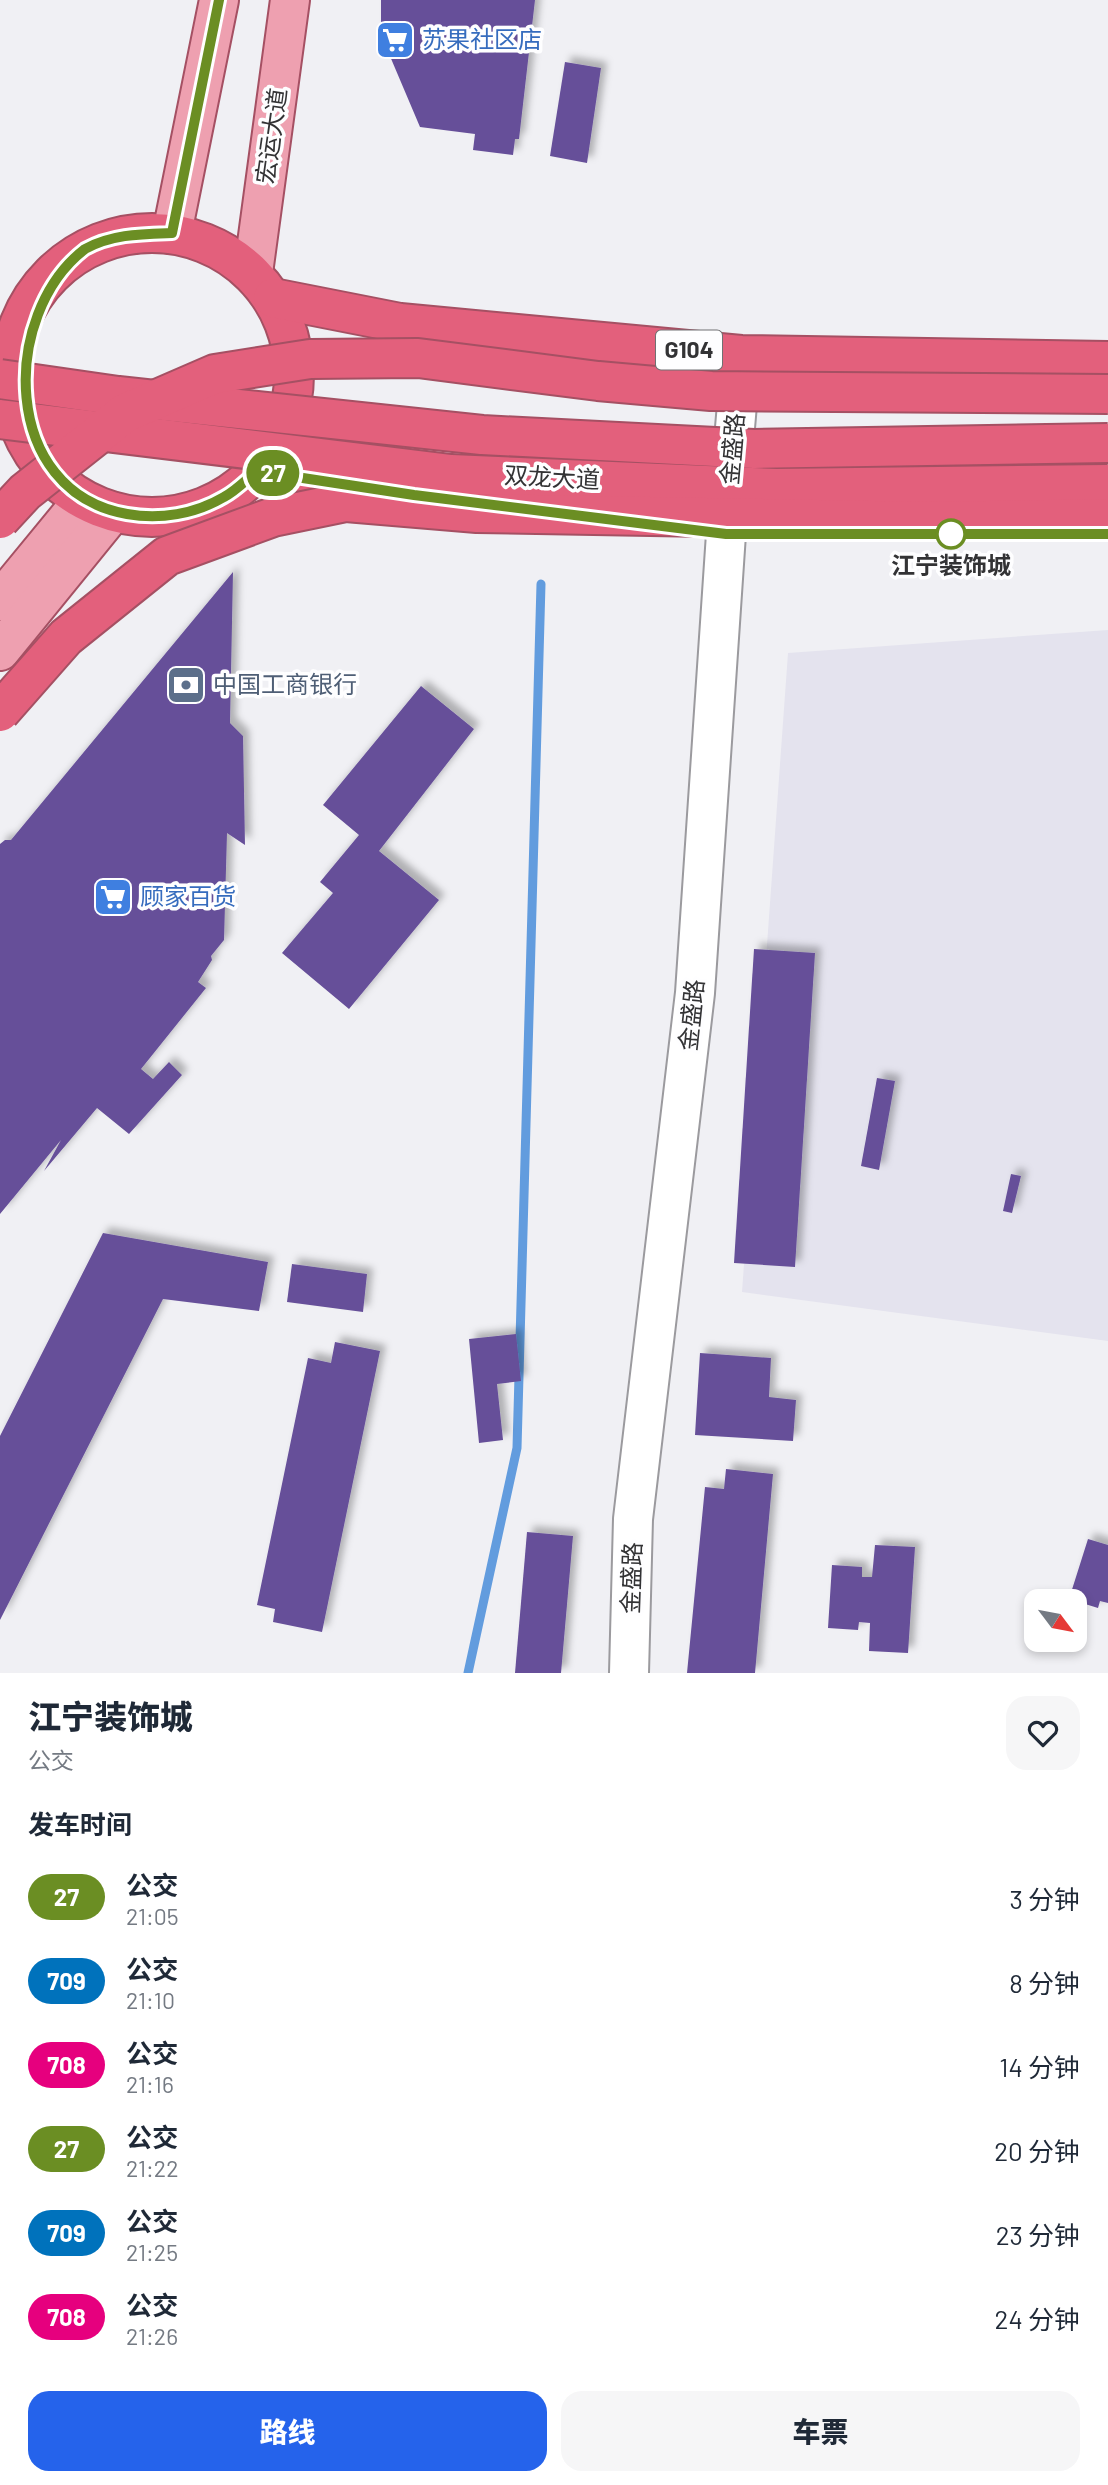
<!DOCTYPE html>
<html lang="zh">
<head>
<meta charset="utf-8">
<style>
  :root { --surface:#fff; --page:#f6f6f7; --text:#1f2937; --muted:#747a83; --accent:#2563eb }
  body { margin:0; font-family:Barlow,"Noto Sans SC",sans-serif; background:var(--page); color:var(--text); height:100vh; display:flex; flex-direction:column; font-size:26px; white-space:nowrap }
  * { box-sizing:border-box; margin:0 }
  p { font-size:23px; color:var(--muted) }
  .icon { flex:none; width:38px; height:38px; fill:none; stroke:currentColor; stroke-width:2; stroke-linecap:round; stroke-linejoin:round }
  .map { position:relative; height:1673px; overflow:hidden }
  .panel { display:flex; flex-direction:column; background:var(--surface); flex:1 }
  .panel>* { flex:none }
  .badge { padding:0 14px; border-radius:23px; font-size:24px; line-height:46px }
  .needle { width:46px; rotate:122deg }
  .tools { position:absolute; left:1024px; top:1589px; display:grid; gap:14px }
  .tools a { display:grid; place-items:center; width:63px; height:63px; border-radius:14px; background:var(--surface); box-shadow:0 4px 10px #0003; font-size:35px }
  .map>.badge { position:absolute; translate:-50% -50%; box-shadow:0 0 0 4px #fff }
  h2 { padding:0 28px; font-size:26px; line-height:63px }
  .round { display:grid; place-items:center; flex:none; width:74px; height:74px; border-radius:21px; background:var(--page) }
  .summary { display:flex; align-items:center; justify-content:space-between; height:119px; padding:0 28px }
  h1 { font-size:33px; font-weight:800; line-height:52px }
  .action { display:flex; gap:14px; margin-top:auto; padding:14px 28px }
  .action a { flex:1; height:80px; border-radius:21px; background:var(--accent); color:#fff; font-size:28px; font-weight:800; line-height:80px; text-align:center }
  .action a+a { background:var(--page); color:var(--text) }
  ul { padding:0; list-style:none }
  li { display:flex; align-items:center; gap:21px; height:84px; padding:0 28px }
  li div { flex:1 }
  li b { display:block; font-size:26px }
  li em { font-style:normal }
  li .badge { min-width:77px; font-weight:700; text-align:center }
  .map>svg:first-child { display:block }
  .built { fill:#e4e3ee }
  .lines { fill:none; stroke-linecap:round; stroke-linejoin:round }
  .stream { stroke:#629cde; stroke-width:9 }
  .building { fill:#664f99; filter:url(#shadow) }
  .minor-casing { stroke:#9b9a9e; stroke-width:42 }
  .major-casing { stroke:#a55063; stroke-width:42 }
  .highway-casing { stroke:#a55063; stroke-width:42 }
  .minor { stroke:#fff; stroke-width:38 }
  .major { stroke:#eea0b0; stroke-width:38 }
  .highway { stroke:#e3607c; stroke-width:38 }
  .highway-bridge-casing { stroke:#a55063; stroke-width:42; stroke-linecap:butt }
  .highway-bridge { stroke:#e3607c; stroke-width:38 }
  .line-casing { stroke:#fff; stroke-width:16 }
  .line { stroke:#6b8e23; stroke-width:10 }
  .stop-dot { fill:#fff; stroke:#6b8e23; stroke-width:3.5 }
  .labels { text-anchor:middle; stroke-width:7; stroke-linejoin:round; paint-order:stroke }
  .shield { fill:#fefeff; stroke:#707072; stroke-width:2 }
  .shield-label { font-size:23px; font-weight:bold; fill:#333335 }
  .shop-label { font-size:24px; fill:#366cbe; stroke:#fefeff; text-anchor:start }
  .street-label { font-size:24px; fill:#333335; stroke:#fefeff }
  .stop-label { font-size:24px; font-weight:bold; fill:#333335; stroke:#fefeff }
  .service-label { font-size:24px; fill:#4e5e75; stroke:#fefeff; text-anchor:start }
</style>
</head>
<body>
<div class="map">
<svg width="1108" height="1673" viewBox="0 0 1108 1673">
  <defs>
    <filter id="shadow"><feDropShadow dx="6" dy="-6" stdDeviation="3.5" flood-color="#0004"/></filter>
  </defs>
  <rect width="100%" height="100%" fill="#f0f0f4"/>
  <path class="built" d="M1108,630V1341L742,1292L788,653Z"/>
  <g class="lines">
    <path class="stream" d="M468,1673L517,1448L541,584"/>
  </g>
  <g class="building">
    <path d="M381,0H535L519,139H515L513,155L473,150L475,134L420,127L381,35Z"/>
    <path d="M565,62L601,68L587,163L550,156Z"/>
    <path d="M233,572L230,723L243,736L245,845L227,833L224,940L211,956L212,960L198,982L206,988L141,1069L153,1079L169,1062L182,1075L129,1134L97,1108L44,1171L61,1140L0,1214V844L5,840H11Z"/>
    <path d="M421,686L474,729L379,851L439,900L349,1009L282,953L333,893L320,882L359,835L323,805Z"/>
    <path d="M754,949L815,953L795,1267L734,1263Z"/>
    <path d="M877,1078L895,1081L879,1170L861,1166Z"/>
    <path d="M1011,1174L1021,1176L1012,1213L1003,1211Z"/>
    <path d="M103,1233L268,1262L259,1311L163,1299L0,1620V1436Z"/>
    <path d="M292,1264L367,1274L363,1312L287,1302Z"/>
    <path d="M516,1334L521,1381L497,1384L503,1440L479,1443L469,1339Z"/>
    <path d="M335,1342L380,1351L322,1632L273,1622L275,1609L257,1605L308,1358L331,1363Z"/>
    <path d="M700,1353L771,1358L769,1397L796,1400L793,1441L695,1435Z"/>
    <path d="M726,1469L773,1474L755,1673H687L705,1487L724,1489Z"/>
    <path d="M527,1532L573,1536L561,1673H515Z"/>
    <path d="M1088,1539L1108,1545V1603L1100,1601L1098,1608L1069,1599Z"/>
    <path d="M875,1545L915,1547L908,1653L869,1651L870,1623L859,1622L858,1630L828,1628L832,1565L862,1567V1577H872Z"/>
  </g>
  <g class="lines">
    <defs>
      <path id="minor" d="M629,1673L633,1519L695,993L726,534L741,357"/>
      <g id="major">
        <path d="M172,233L219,0"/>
        <path d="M253,273L290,0"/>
        <path d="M0,601L83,500"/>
        <path d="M0,651L113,512"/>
      </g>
      <g id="highway">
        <circle cx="152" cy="375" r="142"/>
        <path d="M273,298L400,323L741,355L1108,361"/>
        <path d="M257,471L394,491"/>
      </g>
    </defs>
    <use href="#minor" class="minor-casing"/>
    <use href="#major" class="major-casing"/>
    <use href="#highway" class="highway-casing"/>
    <use href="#minor" class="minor"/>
    <use href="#major" class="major"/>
    <use href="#highway" class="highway"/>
    <defs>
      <g id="highway-bridge">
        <path d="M0,379L118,396L482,435L754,449L1108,443"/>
        <path d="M0,419L451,474L776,488L1108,484"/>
        <path d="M0,519L25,492L125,413L215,374L310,359L418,358L598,381L711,391L1108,394"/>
        <path d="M0,712L66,637L167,556L273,517L346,502L477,513L928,521L1108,518"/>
      </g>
    </defs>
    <use href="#highway-bridge" class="highway-bridge-casing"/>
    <use href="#highway-bridge" class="highway-bridge"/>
  </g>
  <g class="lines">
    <defs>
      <path id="line" d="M219,0L172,233C142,234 112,234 85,249C0,314 0,492 127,514C160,520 195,514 224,497C236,491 247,479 257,471L414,495L726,534H1108"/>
    </defs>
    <use href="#line" class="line-casing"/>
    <use href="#line" class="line"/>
  </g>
  <defs>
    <symbol id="supermarket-square" viewBox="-11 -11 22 22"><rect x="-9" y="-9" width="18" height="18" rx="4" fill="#3f7fe0" stroke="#fefeff"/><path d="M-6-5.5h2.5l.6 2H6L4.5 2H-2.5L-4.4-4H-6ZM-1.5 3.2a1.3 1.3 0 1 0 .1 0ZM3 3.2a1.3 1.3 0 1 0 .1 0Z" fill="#fff"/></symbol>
    <symbol id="bank-square" viewBox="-11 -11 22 22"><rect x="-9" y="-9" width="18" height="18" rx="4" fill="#5c6f8a" stroke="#fefeff"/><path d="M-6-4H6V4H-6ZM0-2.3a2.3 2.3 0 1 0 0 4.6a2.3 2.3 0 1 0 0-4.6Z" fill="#fff"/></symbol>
  </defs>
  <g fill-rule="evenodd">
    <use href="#supermarket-square" x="373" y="18" width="44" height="44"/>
    <use href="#bank-square" x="164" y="663" width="44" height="44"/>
    <use href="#supermarket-square" x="91" y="875" width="44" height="44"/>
  </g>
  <circle class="stop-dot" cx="951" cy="534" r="14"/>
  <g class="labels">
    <rect class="shield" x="656" y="330.5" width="66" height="39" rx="5"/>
    <g class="shield-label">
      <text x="689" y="358">G104</text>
    </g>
    <g class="shop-label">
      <text x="422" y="48">苏果社区店</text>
      <text x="140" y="905">顾家百货</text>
    </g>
    <g class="street-label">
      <text transform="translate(272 136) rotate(-82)" y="8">宏运大道</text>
      <text transform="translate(733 449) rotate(-85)" y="8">金盛路</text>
      <text transform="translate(552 478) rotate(3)" y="8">双龙大道</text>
      <text transform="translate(692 1015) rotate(-84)" y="8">金盛路</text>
      <text transform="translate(632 1578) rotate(-88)" y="8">金盛路</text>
    </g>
    <g class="stop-label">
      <text x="951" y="574">江宁装饰城</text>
    </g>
    <g class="service-label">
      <text x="213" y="693">中国工商银行</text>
    </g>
  </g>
</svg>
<div class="tools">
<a><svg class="needle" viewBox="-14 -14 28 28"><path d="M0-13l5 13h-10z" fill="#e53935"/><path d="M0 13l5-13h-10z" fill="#747a83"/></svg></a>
</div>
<b class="badge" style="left:273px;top:473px;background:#6b8e23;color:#fff">27</b>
</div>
<section class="panel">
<div class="summary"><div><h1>江宁装饰城</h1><p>公交</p></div><a class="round"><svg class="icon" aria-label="heart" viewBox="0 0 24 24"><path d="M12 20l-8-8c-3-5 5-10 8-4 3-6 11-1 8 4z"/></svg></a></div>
<h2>发车时间</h2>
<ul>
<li><span class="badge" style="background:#6b8e23;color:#fff">27</span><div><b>公交</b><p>21:05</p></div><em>3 分钟</em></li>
<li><span class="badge" style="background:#0072bc;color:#fff">709</span><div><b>公交</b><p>21:10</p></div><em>8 分钟</em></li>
<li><span class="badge" style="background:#e6007e;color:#fff">708</span><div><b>公交</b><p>21:16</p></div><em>14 分钟</em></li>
<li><span class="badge" style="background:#6b8e23;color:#fff">27</span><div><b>公交</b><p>21:22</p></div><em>20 分钟</em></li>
<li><span class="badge" style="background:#0072bc;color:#fff">709</span><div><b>公交</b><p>21:25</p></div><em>23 分钟</em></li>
<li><span class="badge" style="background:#e6007e;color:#fff">708</span><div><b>公交</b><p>21:26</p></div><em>24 分钟</em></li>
</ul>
<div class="action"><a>路线</a><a>车票</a></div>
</section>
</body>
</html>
